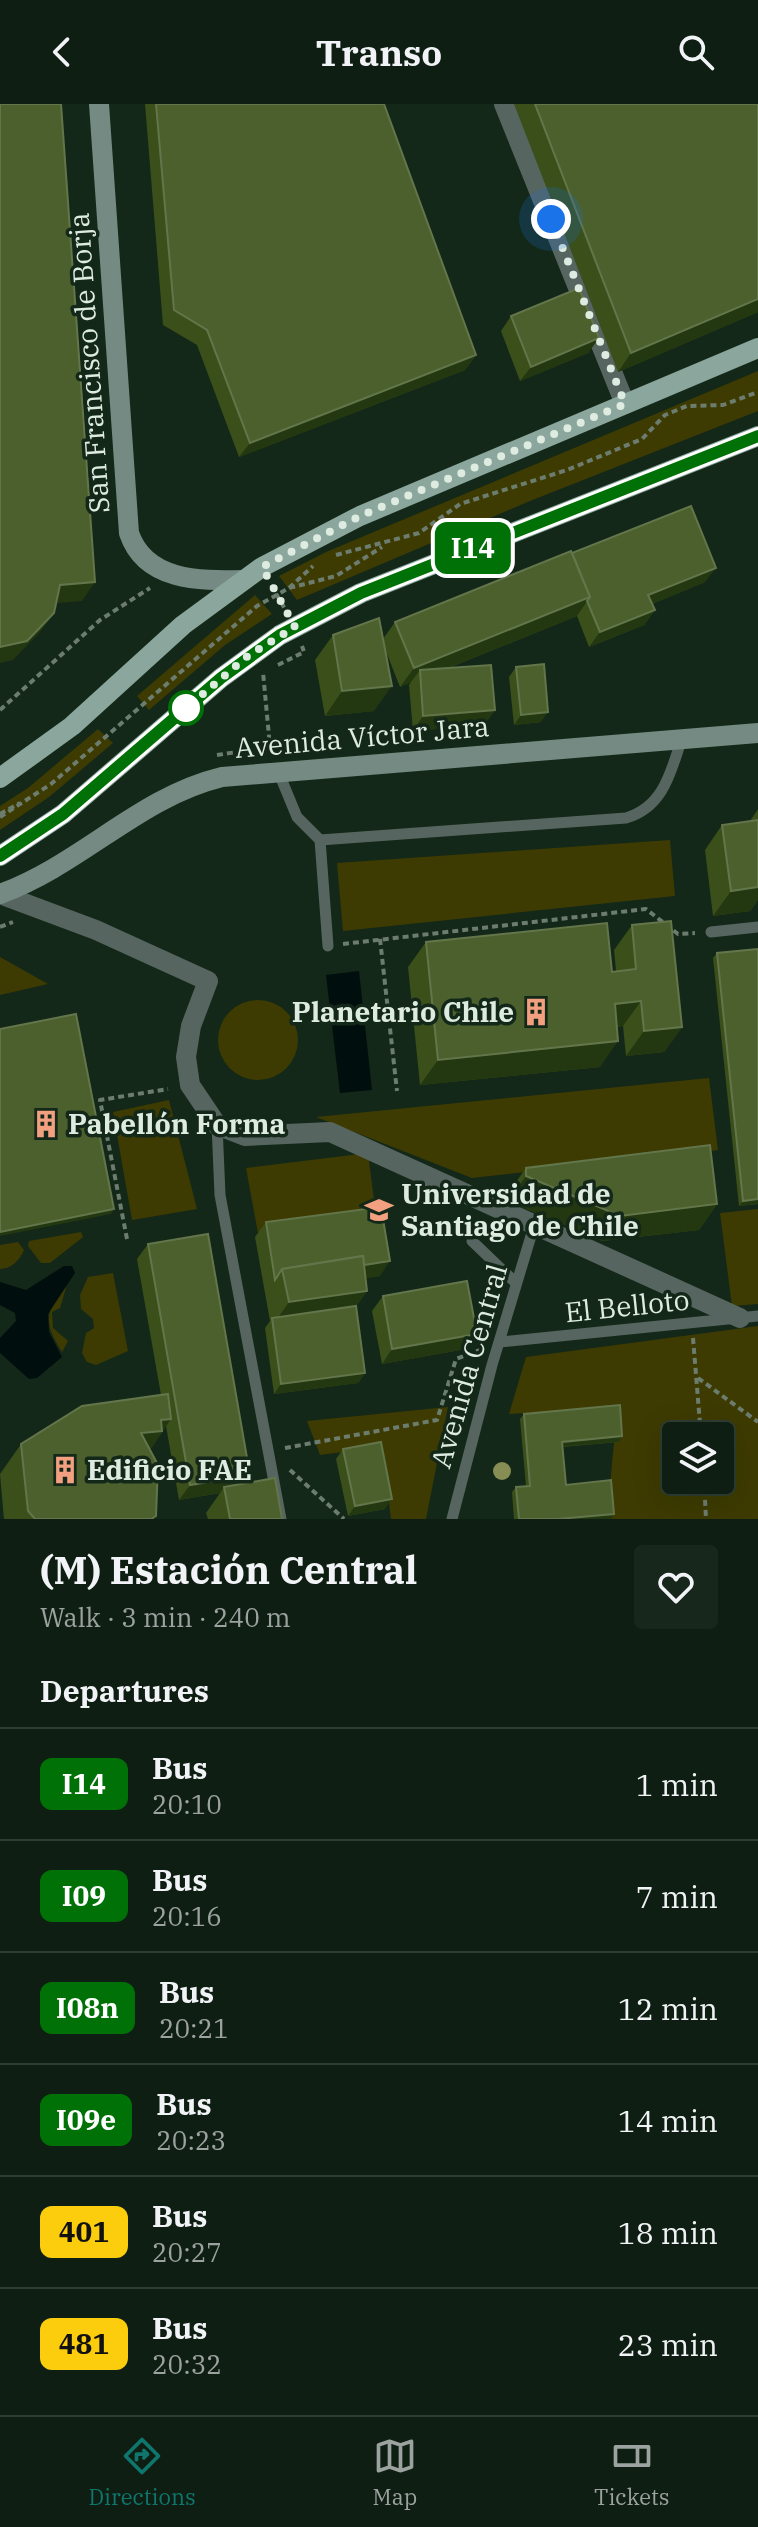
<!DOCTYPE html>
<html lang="en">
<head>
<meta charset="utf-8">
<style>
  :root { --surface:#0e1e12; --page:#17271b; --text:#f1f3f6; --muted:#9ba29f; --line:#2e3c32; --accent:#0f766e }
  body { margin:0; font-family:"IBM Plex Serif",serif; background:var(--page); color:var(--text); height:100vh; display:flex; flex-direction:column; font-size:30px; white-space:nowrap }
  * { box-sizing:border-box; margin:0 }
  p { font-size:26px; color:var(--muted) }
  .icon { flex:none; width:44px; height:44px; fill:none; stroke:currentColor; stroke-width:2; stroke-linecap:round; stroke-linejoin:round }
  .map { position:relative; height:1415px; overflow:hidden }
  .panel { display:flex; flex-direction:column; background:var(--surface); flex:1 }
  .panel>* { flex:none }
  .badge { padding:0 16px; border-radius:12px; font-size:28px; line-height:52px }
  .fabs { position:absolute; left:662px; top:1318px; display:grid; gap:16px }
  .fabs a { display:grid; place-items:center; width:72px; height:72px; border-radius:8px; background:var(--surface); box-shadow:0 8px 32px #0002,0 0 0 2px var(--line); font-size:40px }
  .you { position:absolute; width:40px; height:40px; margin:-20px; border:6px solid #fff; border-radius:50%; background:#1a73e8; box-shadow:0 0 0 12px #1a73e833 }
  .map>.badge { position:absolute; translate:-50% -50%; box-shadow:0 0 0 4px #fff }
  h2 { padding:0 40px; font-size:30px; line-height:72px }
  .round { display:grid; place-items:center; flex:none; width:84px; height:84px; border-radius:8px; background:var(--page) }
  .head { display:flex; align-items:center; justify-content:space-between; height:136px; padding:0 40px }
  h1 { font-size:38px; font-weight:700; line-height:60px }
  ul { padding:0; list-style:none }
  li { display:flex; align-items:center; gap:24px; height:112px; padding:0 40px; border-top:2px solid var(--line) }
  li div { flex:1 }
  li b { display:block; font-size:30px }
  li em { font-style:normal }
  li .badge { min-width:88px; font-weight:700; text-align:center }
  header { display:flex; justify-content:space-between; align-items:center; height:104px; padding:0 40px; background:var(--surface); font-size:36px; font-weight:700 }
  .tab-bar { display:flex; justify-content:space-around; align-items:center; height:112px; border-top:2px solid var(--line); background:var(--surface); font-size:22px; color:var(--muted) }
  .tab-bar a { display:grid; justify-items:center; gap:4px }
  .tab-bar .selected { color:var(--accent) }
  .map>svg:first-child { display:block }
  .green { fill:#3d3b02; fill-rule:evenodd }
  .water { fill:#000e0e }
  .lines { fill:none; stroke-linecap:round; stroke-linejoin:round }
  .path { stroke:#6c7d6f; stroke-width:4; stroke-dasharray:6 4; stroke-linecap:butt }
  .lane { stroke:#576560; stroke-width:11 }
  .street { stroke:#576560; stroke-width:20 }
  .secondary { stroke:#748a82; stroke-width:20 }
  .primary { stroke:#8ba79d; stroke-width:20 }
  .tree { fill:#868e54 }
  .wall { fill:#3a4f19 }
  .shaded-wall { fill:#233810 }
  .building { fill:#4c602e; stroke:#63754a; stroke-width:2 }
  .line-casing { stroke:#fff; stroke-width:18 }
  .line { stroke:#007106; stroke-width:12 }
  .walk { stroke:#deebe0; stroke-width:8; stroke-dasharray:0 14.4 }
  .stop-dot { fill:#fff; stroke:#007106; stroke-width:4 }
  .labels { text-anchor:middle; stroke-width:7; stroke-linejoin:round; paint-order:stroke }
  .street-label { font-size:28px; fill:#deebe0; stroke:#132818 }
  .poi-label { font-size:28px; font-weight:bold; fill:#deebe0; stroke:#132818; text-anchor:start }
</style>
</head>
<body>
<header><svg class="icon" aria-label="back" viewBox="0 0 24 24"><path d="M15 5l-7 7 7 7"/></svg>Transo<svg class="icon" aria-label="search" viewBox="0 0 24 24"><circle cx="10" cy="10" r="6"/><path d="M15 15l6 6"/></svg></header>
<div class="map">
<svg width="758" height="1415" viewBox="0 0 758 1415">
  <rect width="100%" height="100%" fill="#132818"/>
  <g class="green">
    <path d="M758,267V307L530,397L297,496L279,472L326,448Z"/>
    <path d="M255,491L272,510L225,541L149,606L137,592Z"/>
    <path d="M98,625L113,639L49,693L0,726V702L28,684Z"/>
    <path d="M670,736L675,792L343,827L337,759Z"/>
    <path d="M0,853L48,880L0,891Z"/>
    <circle cx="258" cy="936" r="40"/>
    <path d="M709,974L718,1046L472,1074L316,1013Z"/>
    <path d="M169,996L197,1105L132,1116L113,1008Z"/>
    <path d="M368,1049L376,1112L258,1129L246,1064Z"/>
    <path d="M758,1105V1200L732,1202L720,1109Z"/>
    <path d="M81,1128L83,1133L50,1159H41L28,1142L29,1137Z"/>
    <path d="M18,1138L24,1146C20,1156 11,1165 0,1165V1141Z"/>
    <path d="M113,1169L128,1247L96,1261L87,1258L82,1249L86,1229L94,1224L93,1215L81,1205L80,1191L88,1173Z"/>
    <path d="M68,1177L60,1204L52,1208L53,1224L68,1237L62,1248C41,1215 47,1207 68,1177Z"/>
    <path d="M758,1222V1415H611C607,1377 616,1342 616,1304L509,1310L526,1253ZM676,1332H720V1376H676Z"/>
    <path d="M448,1303L426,1415H391L382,1343L320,1351L307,1317Z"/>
  </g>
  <g class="water">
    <path d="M359,867L372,986L340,989L326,871Z"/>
    <path d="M64,1162H72L75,1169L48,1210L49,1228L62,1253L37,1274L29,1275L0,1249V1234L16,1217L15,1209L0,1201V1178L26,1186Z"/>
  </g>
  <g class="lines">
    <g class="path">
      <path d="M336,451L419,429L460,400L567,366L642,335L665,311L687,302L723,301L758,288"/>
      <path d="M271,481L285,505"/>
      <path d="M289,484L313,462"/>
      <path d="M278,561L304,548L302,542"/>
      <path d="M0,606L100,516L150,484"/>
      <path d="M217,651L270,643L263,568"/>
      <path d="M0,710L20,699"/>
      <path d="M0,713L51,680L257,502L289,484L336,472L382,443"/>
      <path d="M0,823L13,818"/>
      <path d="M380,835L397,987"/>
      <path d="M343,840L646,805L678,830L695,829"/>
      <path d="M127,1135L100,996L168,985"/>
      <path d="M693,1234L701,1332"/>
      <path d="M698,1274L758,1318"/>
      <path d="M285,1344L437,1316L456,1255L480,1246"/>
      <path d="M290,1366L344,1415"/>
      <path d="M704,1376L706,1415"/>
    </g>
    <g class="lane">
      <path d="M278,667L297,713L320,736L328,842"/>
      <path d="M320,736L626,714C664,703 671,667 682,634"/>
      <path d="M711,828L758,823"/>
      <path d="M217,1021L220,1091L281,1415"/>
      <path d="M472,1137L516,1179"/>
      <path d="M500,1238L758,1212"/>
      <path d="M452,1415L492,1261L534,1122"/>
    </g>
    <g class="street">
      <path d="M504,0L625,300"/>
      <path d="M0,790L96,826L208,877L191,922L186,953L190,981L217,1021L245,1032L330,1028L740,1214"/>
    </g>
    <g class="secondary">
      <path d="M99,0L129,429C145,477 199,477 242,476"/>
      <path d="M0,790C82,760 139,693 222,673L758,629"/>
    </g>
    <g class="primary">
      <path d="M0,674L72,622L183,521L262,463L360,412L758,244"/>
      <path d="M0,752L63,710L221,574L280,531L361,489L758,332"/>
    </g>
  </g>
  <circle class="tree" cx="502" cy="1367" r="9"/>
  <g class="wall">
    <path d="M145,0H384L476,251L465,266L239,353L197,241L163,221Z"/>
    <path d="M514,0H758V208L618,268Z"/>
    <path d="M511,212L599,234L588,249L520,277L501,227Z"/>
    <path d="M572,449L705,478L652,500L655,506L644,521L589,543L577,512L446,565L495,606L484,621L413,627L409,581L411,578L400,583L385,545L374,607L325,612L315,556L333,531L383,535L395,518Z"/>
    <path d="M516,563L541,618L514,621L509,573Z"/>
    <path d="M758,705V796L750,807L713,812L705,746L722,721L750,717Z"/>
    <path d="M632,821L682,923L664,948L626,952L623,922L617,923L600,963L420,981L408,863L426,838L612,868L616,867L614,846Z"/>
    <path d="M758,845V1100L739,1102L713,854L717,849Z"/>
    <path d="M526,1064L717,1100L699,1126L602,1137L508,1097V1089Z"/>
    <path d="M266,1118L380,1172L366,1174L367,1187L356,1202L365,1269L358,1279L274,1290L265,1224L270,1217L255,1133Z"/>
    <path d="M148,1140L244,1380L282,1415H208L206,1409L220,1389L179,1396L166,1322L150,1346L154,1415H4L0,1370L21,1340L161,1291L137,1155Z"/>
    <path d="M383,1192L477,1230L466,1245L382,1260L372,1207Z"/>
    <path d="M524,1310L619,1338L562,1343L566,1381L611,1415H514L512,1388L516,1383L526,1382L520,1315Z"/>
    <path d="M343,1345L385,1405L348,1412L336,1355Z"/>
  </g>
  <g class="shaded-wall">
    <path d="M758,195V208L618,268L631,249Z"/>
    <path d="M599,234L588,249L520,277L531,263Z"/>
    <path d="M476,251L465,266L239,353L250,339Z"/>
    <path d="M716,464L705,478L638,506L648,491Z"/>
    <path d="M95,478L82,497L47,500L60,481Z"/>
    <path d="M590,493L577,512L420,575V566L411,578L400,583L414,564Z"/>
    <path d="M655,506L644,521L589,543L600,528Z"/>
    <path d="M54,509L40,528L13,556L0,559V543Z"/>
    <path d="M392,582L374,607L325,612L342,587Z"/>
    <path d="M495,606L484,621L413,627L423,612Z"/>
    <path d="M548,608L541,618L514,621L521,611Z"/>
    <path d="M758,783V796L750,807L713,812L731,787Z"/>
    <path d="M641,897L623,922L597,925L615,900Z"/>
    <path d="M682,923L664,948L626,952L644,927Z"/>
    <path d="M618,937L600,963L420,981L438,956Z"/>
    <path d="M526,1072L717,1100L699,1126L602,1137L508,1097Z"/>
    <path d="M758,1095V1100L739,1102L743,1097Z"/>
    <path d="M114,1105L111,1110L0,1132V1128Z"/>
    <path d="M390,1157L380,1172L286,1187L284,1174Z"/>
    <path d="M367,1187L349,1213L273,1221L289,1198Z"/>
    <path d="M477,1230L466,1245L382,1260L392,1245Z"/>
    <path d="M365,1269L358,1279L274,1290L281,1280Z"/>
    <path d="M171,1315L150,1346L141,1329L161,1316Z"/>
    <path d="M622,1332L619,1338L558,1343L562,1338Z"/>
    <path d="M250,1371L240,1386L224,1383L220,1389L179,1396L190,1381Z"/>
    <path d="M392,1395L385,1405L348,1412L355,1402Z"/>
    <path d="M614,1410L611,1415H558Z"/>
  </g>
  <g class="building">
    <path d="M0,0H61L95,478L60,481L54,509L27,537L0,543Z"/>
    <path d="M156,0H384L476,251L250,339L207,226L174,206Z"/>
    <path d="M535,0H758V195L631,249Z"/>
    <path d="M579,184L599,234L531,263L511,212Z"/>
    <path d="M691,402L716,464L648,491L655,506L600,528L587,497L590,493L572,449Z"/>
    <path d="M571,447L590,493L414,564L395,518Z"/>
    <path d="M379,514L392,582L342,587L333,531Z"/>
    <path d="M544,560L548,608L521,611L516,563Z"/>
    <path d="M491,561L495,606L423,612L420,566Z"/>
    <path d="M758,716V783L731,787L722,721Z"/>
    <path d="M671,817L682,923L644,927L641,897L615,900L618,937L438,956L426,838L607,819L612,868L636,865L632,821Z"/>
    <path d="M758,845V1095L743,1097L717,849Z"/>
    <path d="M76,910L114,1105L0,1128V925Z"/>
    <path d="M710,1041L717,1100L620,1112L526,1072V1064Z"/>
    <path d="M381,1103L390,1157L364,1161L363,1152L282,1165L275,1176L266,1118Z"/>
    <path d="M208,1130L250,1371L190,1381L148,1140Z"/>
    <path d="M363,1152L367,1187L289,1198L282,1165Z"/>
    <path d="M467,1177L477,1230L392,1245L383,1192Z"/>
    <path d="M356,1202L365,1269L281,1280L272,1214Z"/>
    <path d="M168,1290L171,1315L161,1316L162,1327L141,1329L158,1361L156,1412L151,1415H35L28,1407L21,1340L82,1302Z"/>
    <path d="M620,1301L622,1332L562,1338L566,1381L611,1376L614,1410L558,1415H519L516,1383L530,1382L524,1310Z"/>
    <path d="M381,1338L392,1395L355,1402L343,1345Z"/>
    <path d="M275,1374L282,1415H230L224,1383Z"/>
  </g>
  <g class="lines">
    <defs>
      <path id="line" d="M0,752L63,710L221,574L280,531L361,489L758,332"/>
    </defs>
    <use href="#line" class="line-casing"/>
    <use href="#line" class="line"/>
    <path class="walk" d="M186,604L178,611L249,551L295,523L262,463L360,412L625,300L551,115"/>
  </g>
  <defs>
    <symbol id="building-bare" viewBox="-9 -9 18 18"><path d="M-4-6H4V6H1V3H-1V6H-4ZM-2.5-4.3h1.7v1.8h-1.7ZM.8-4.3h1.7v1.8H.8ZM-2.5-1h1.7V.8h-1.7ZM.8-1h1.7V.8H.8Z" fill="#f2a080" stroke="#132818" stroke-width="2.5" paint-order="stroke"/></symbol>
    <symbol id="university-bare" viewBox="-9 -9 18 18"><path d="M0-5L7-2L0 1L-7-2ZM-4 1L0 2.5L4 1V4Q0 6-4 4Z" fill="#f2a080" stroke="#132818" stroke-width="2.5" paint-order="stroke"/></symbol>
  </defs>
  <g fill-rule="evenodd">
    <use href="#building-bare" x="516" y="888" width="40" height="40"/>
    <use href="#building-bare" x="26" y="1000" width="40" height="40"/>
    <use href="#university-bare" x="359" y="1086" width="40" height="40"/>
    <use href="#building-bare" x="45" y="1346" width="40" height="40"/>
  </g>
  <circle class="stop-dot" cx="186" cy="604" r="16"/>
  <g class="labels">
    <g class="street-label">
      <text transform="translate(89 259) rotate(-94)" y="10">San Francisco de Borja</text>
      <text transform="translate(362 633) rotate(-5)" y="10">Avenida Víctor Jara</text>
      <text transform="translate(627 1202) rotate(-6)" y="10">El Belloto</text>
      <text transform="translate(469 1262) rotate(-74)" y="10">Avenida Central</text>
    </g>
    <g class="poi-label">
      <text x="514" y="918" text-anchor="end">Planetario Chile</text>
      <text x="68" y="1030">Pabellón Forma</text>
      <text x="401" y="1100">Universidad de<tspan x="401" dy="32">Santiago de Chile</tspan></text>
      <text x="87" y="1376">Edificio FAE</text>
    </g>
  </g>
</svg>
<div class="fabs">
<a><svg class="icon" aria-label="layers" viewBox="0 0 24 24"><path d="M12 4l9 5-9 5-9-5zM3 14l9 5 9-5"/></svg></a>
</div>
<div class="you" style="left:551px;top:115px"></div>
<b class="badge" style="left:473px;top:444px;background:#007106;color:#fff">I14</b>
</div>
<section class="panel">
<div class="head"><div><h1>(M) Estación Central</h1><p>Walk · 3 min · 240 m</p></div><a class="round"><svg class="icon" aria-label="heart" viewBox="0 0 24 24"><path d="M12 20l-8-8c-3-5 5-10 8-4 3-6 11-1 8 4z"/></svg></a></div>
<h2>Departures</h2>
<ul>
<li><span class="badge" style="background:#007106;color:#fff">I14</span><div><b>Bus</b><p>20:10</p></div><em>1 min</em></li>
<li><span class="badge" style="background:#007106;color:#fff">I09</span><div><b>Bus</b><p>20:16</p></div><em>7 min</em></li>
<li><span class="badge" style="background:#007106;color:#fff">I08n</span><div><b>Bus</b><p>20:21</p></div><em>12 min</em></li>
<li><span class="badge" style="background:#007106;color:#fff">I09e</span><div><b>Bus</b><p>20:23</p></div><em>14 min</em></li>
<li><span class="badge" style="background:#fccd0d;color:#111">401</span><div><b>Bus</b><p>20:27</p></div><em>18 min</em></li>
<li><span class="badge" style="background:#fccd0d;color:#111">481</span><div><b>Bus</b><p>20:32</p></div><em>23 min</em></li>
</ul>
</section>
<nav class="tab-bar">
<a class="selected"><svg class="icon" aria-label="directions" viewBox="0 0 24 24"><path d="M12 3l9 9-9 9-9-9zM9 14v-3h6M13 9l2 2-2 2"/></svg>Directions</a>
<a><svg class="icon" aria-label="map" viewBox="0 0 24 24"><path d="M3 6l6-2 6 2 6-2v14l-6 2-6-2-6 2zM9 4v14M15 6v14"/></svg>Map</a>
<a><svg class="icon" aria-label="tickets" viewBox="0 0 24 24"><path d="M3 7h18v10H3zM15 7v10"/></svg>Tickets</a>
</nav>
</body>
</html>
